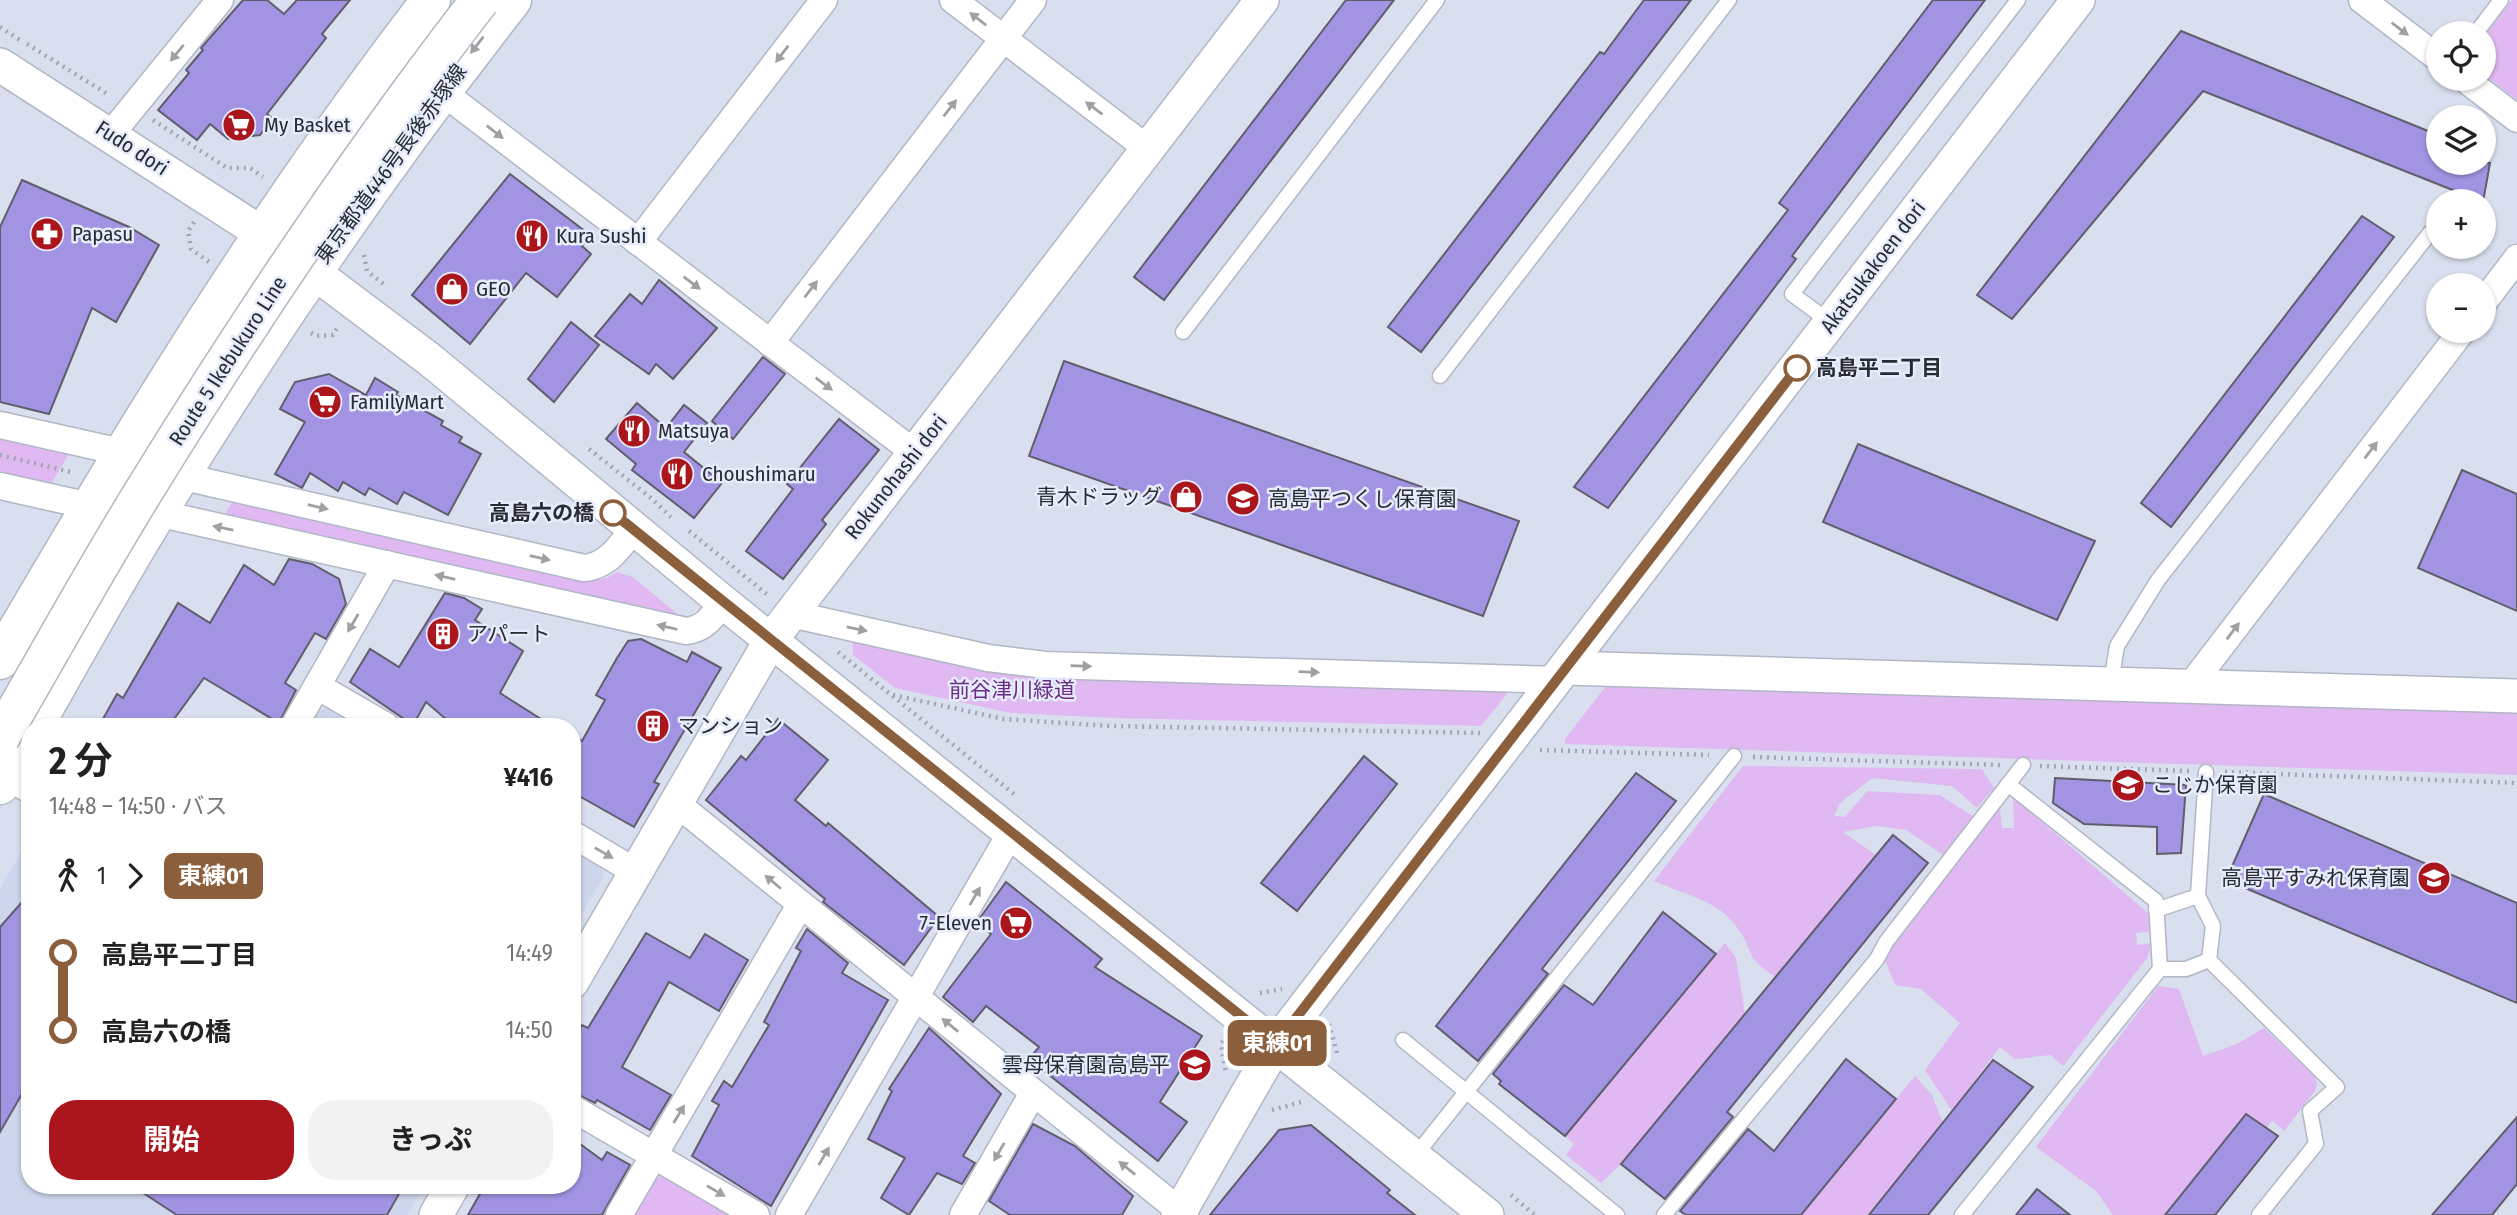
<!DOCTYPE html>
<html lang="ja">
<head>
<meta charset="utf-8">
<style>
  :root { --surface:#fff; --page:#f2f2f2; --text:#222; --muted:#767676; --accent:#aa161c }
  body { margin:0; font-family:"Fira Sans Condensed","Noto Sans JP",sans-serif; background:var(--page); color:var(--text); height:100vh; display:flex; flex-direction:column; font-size:26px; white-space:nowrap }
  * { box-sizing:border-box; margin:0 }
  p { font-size:23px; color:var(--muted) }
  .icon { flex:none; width:38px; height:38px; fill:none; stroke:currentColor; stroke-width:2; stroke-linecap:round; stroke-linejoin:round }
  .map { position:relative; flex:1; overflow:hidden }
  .sheet { position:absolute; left:21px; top:718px; width:560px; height:476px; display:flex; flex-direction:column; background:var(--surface); border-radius:28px; box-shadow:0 2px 5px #0004 }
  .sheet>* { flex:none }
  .badge { padding:0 14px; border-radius:10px; font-size:24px; line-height:46px }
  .tools { position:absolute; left:2426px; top:21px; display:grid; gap:14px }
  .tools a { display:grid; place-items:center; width:70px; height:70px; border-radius:50%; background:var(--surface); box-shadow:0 2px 5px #0004; font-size:35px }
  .map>.badge { position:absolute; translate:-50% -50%; box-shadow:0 0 0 4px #fff }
  .legs { display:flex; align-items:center; gap:10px; height:77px; padding:0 28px; font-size:23px }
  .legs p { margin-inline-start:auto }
  .overview { display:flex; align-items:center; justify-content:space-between; height:119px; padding:0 28px }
  h1 { font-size:38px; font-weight:700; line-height:52px }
  .button { display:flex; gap:14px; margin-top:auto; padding:14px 28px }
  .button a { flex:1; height:80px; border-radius:28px; background:var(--accent); color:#fff; font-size:28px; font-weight:700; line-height:80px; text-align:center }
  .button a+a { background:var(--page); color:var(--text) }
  ul { padding:0 28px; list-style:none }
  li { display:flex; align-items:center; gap:24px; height:77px; font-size:26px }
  li i { display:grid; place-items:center; width:10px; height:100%; margin:0 9px; background:currentColor }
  li i::after { content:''; width:18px; height:18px; margin:-9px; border:5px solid; border-radius:50%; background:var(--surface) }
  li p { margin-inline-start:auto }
  li:first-child i { background:linear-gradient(#0000 50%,currentColor 0) }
  li:last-child i { background:linear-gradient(currentColor 50%,#0000 0) }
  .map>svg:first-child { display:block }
  .built { fill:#cdd6ec }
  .green { fill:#e0b8f2 }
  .building { fill:#a294e3; stroke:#605e6c; stroke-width:2 }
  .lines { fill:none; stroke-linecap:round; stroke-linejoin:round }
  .service-casing { stroke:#b0b7c5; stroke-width:17 }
  .minor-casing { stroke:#b0b7c5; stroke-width:29 }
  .tertiary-casing { stroke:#b0b7c5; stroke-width:36 }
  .secondary-casing { stroke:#b0b7c5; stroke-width:41 }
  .path { stroke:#a1a6b2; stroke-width:4.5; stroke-dasharray:2 5; stroke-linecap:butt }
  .service { stroke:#fff; stroke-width:14 }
  .minor { stroke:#fff; stroke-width:26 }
  .tertiary { stroke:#fff; stroke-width:33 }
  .secondary { stroke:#fff; stroke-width:38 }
  .motorway-bridge-casing { stroke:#b0b7c5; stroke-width:41; stroke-linecap:butt }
  .motorway-bridge { stroke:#fff; stroke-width:38 }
  .oneway { fill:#9ea0a2 }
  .line-1-casing { stroke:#fff; stroke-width:16 }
  .line-1 { stroke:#8b5e3c; stroke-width:10 }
  .stop-1-dot { fill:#fff; stroke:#8b5e3c; stroke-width:3.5 }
  .labels { text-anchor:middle; stroke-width:5; stroke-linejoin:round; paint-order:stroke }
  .poi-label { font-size:21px; fill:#282b31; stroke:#e6ecfc; text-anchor:start }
  .street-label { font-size:21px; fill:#282b31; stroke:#e6ecfc }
  .stop-label { font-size:21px; font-weight:bold; fill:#282b31; stroke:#e6ecfc; text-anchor:start }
  .park-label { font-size:21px; fill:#6a2d83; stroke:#e6ecfc }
</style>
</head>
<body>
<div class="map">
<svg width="2517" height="1215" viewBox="0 0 2517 1215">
  <rect width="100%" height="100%" fill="#d9dfee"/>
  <g class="built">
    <path d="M331,706L365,726H309L317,712Z"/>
    <path d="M30,836V1185H425L407,1215H0V889Z"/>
    <path d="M572,848L600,865L604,876L572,931Z"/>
  </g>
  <g class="green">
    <path d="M2512,0H2517V100L2483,74V37Z"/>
    <path d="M0,434L71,450L48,489L0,479Z"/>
    <path d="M235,497L594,580L607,578L617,572L633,577L676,613L677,622L222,520Z"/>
    <path d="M852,636L989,664L1503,687L1507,694L1481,726L1112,718L1011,713L895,688L853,655Z"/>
    <path d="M1609,682L2517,710V775L1565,744V739Z"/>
    <path d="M1743,766L1982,769L1994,788L1977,808L1952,786L1872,778L1840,803L1834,816L1845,817L1867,791L1940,795L1974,817L1943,855L1906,830L1876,826L1843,832L1876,855L1776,977C1742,956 1756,952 1736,926C1718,900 1682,894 1654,881Z"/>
    <path d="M2013,797L2148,913L2151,931L2136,933L2137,945L2152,943L2147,958L2063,1066L2051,1055L2015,1059L2000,1047L1952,1111L1925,1070L1960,1023L1921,989L1895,985L1885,960L1893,938L2000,807L2002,828H2014Z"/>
    <path d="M1725,943L1736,958L1745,1014L1621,1164L1601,1183L1566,1155L1574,1144L1565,1136Z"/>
    <path d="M2158,986L2179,989L2203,1056L2237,1044L2264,1028L2314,1076L2317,1083L2315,1091L2284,1131L2272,1120L2266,1129L2246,1114L2165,1215H2113L2096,1191L2036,1147Z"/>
    <path d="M1915,1076L1932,1095L1943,1123L1869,1215H1801Z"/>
    <path d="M665,1175L734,1215H633L654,1179Z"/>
  </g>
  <g class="building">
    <path d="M243,0H267L284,14L297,0H350L322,34L326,38L267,114L273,119L260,135L228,139L210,124L197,140L158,110L189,73L186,70L203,50L201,48Z"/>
    <path d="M1346,0H1394L1164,300L1134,277Z"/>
    <path d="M1644,0H1691L1421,352L1388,327L1600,52L1604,54Z"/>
    <path d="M1933,0H1985L1792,256L1796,259L1608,508L1574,487L1788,210L1779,203Z"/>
    <path d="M2181,31L2438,135V163H2490L2483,202L2203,91L2012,319L1977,295Z"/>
    <path d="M510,174L590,235L582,246L591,254L557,297L526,273L470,344L412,295Z"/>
    <path d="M22,180L129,227L159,245L116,322L92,308L49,414L0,402V227Z"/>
    <path d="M2362,216L2394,237L2171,527L2141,503Z"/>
    <path d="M659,280L717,328L673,379L656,364L649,374L595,336L630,294L642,304Z"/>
    <path d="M571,322L599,345L554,402L528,379Z"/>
    <path d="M763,357L785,374L733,439L712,421Z"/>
    <path d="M1064,361L1519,521L1483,616L1029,456Z"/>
    <path d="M329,374L366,395L375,378L398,392L396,395L443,421L441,425L462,437L459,442L481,454L448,515L404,492L397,504L369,488L365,495L343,482L338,491L310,473L302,488L275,474L305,422L280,409L295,382Z"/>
    <path d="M637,403L666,428L684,405L707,423L684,452L722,483L694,518L632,470L636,464L606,439Z"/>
    <path d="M839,419L879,450L822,520L826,524L783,579L746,551L793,489L787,484Z"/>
    <path d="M1858,444L2095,541L2057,620L1823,522Z"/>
    <path d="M2462,470L2517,494V611L2418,568Z"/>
    <path d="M289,559L312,564L339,579L346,604L326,639L315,633L285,683L296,690L279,723L204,678L169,726H99L117,694L123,698L178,603L210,623L244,565L274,585Z"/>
    <path d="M445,593L464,598L482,609L475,620L523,651L500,693L552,726H454L426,702L413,725L350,682L370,649L399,667Z"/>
    <path d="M641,639L687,662L692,652L721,668L654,782L659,784L634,827L572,792V735L582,741L605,700L596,695L617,658L628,641Z"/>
    <path d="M778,719L828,760L795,800L826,826L828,823L939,917L904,965L823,902L825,899L706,800L741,756L746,760Z"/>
    <path d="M1364,756L1397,784L1297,911L1261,883Z"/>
    <path d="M1636,773L1676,801L1542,969L1548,974L1478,1061L1436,1026Z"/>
    <path d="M2055,778L2186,785L2181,853L2157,854V827L2084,824L2053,803Z"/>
    <path d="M2264,794L2517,903V1003L2226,880Z"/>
    <path d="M1893,835L1928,863L1727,1112L1733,1117L1665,1199L1621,1164Z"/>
    <path d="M1006,882L1102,959L1095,967L1202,1036L1160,1102L1187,1122L1158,1161L1029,1059L1039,1047L986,1006L973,1022L943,997L991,934L977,922Z"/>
    <path d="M30,893V1080L0,1132V927Z"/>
    <path d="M1663,912L1716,954L1565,1136L1499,1084L1501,1081L1493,1074L1564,985L1593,1005Z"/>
    <path d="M807,929L848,963L842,973L888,1000L771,1206L692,1156L719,1105L712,1101L724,1081L732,1087L769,1025L764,1022L801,951L796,948Z"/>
    <path d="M646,933L690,958L705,934L748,960L719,1011L669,982L622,1067L671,1095L650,1130L597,1100L595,1103L572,1092V1041L582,1025L588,1028Z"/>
    <path d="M929,1028L1001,1094L963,1156L975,1163L962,1184L937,1173L909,1215L881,1198L905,1158L868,1139L892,1091L889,1089Z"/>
    <path d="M1846,1059L1896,1099L1801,1215H1686L1680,1211L1748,1129L1774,1151Z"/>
    <path d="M1993,1060L2033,1087L1928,1215H1869Z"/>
    <path d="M2246,1114L2278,1136L2215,1215H2165Z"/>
    <path d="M2517,1117V1184L2492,1215H2432Z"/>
    <path d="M1033,1124L1075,1146L1133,1196L1122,1215H1010L989,1201Z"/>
    <path d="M1311,1125L1390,1190L1387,1193L1415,1215H1210L1279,1130Z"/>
    <path d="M572,1138L602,1160L607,1152L630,1165L602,1215H468L485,1185H572Z"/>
    <path d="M131,1185H404L387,1215H177Z"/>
    <path d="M2037,1189L2070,1215H2016Z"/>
  </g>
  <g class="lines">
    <defs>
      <g id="service">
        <path d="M2476,33L2501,0"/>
        <path d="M1830,322L1792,294L2018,0"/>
        <path d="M1183,332L1437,0"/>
        <path d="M1440,376L1729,0"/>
        <path d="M2111,683L2117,646L2158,580L2437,224"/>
        <path d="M2198,896L2213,926L2209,960"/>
        <path d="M2156,910L2198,896L2206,772"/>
        <path d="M2160,969H2186L2209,960L2337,1087L2310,1111L2316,1144L2259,1215"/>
        <path d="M1403,1040L1617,1215"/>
        <path d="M1415,1156L1734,756"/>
        <path d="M1664,1215L1877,959L1886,942L2023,765"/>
        <path d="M1962,1215L2160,969L2156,901L2008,784"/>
      </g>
      <g id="minor">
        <path d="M953,0L1148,149"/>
        <path d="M2362,0L2438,58"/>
        <path d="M2465,79L2517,119"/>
        <path d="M441,91L915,453"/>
        <path d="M111,134L220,0"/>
        <path d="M638,242L824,0"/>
        <path d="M2483,303L2517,258"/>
        <path d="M770,343L1033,0"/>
        <path d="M0,425L121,452"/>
        <path d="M180,476L584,568C608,566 619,547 633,530"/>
        <path d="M0,486L90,506"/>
        <path d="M157,513L686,631C705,629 712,617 723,602"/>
        <path d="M791,614L988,658L1045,665L1557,680"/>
        <path d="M2191,685L2462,331"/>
        <path d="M317,686L386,726"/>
        <path d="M294,726L387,564"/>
        <path d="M5,776L30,790"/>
        <path d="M676,803L1185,1215"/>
        <path d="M572,834L636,872"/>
        <path d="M572,1108L756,1215"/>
        <path d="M619,1215L800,905"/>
        <path d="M789,1215L1012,831"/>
        <path d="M963,1215L1033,1093"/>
      </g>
      <g id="tertiary">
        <path d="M0,65L263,234L429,359L723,602L1487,1215"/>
        <path d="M1566,668L2517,696"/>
        <path d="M572,982L771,640L1262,0"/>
        <path d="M436,1215L453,1185"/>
        <path d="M1178,1215L1276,1044L2078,0"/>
      </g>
      <g id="secondary">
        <path d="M0,660C132,433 270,208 431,0"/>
        <path d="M34,726C75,654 115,581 159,510C267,334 384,163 512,0"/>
        <path d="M0,785L30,734"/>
      </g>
    </defs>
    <use href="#service" class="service-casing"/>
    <use href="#minor" class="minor-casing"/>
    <use href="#tertiary" class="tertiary-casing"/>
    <use href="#secondary" class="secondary-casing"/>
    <g class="path">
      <path d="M0,27L20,40"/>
      <path d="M27,44L109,95"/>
      <path d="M153,120L227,168H250L263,177"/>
      <path d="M194,222L188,231L191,249L209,262"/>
      <path d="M364,255L367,271L386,286"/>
      <path d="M311,333L316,336L333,335L338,326"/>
      <path d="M589,449L651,498L671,517"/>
      <path d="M0,455L71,472"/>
      <path d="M689,531L769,596"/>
      <path d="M838,652L1014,794"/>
      <path d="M893,695L1004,719L1111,726L1480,733"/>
      <path d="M1540,750L1709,755"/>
      <path d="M1753,757L2000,765"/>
      <path d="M2040,766L2189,771"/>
      <path d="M2225,772L2517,783"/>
      <path d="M1260,993L1282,989"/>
      <path d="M1329,1024L1338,1056"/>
      <path d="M1223,1041L1221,1044L1226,1073"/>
      <path d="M1272,1110L1301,1102"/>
      <path d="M1511,1195L1535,1215"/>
    </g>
    <use href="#service" class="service"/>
    <use href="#minor" class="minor"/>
    <use href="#tertiary" class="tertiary"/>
    <use href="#secondary" class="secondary"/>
    <defs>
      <path id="motorway-bridge" d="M0,738C49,654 96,568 147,486C250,319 360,155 480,0"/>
    </defs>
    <use href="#motorway-bridge" class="motorway-bridge-casing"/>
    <use href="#motorway-bridge" class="motorway-bridge"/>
  </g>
  <defs><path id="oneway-solid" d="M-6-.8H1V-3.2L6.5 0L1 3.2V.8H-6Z" transform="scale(1.75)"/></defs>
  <g class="oneway">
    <use href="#oneway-solid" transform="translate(978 19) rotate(-142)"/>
    <use href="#oneway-solid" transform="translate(2400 29) rotate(37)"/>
    <use href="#oneway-solid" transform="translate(477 45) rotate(128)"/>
    <use href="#oneway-solid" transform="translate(177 53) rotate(129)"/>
    <use href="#oneway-solid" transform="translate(782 54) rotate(127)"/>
    <use href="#oneway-solid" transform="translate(950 108) rotate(-52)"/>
    <use href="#oneway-solid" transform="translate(1094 108) rotate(-143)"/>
    <use href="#oneway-solid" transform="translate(495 132) rotate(38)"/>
    <use href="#oneway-solid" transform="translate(692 283) rotate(37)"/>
    <use href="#oneway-solid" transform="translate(811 289) rotate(-52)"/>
    <use href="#oneway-solid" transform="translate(824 384) rotate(37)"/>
    <use href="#oneway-solid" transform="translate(2371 450) rotate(-53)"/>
    <use href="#oneway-solid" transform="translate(318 507) rotate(13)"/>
    <use href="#oneway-solid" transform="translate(223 528) rotate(-168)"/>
    <use href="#oneway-solid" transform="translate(540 558) rotate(13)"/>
    <use href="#oneway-solid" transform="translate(445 577) rotate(-167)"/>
    <use href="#oneway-solid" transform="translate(353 623) rotate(120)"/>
    <use href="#oneway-solid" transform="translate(667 627) rotate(-167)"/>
    <use href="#oneway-solid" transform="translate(857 629) rotate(12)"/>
    <use href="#oneway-solid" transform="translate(2233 631) rotate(-53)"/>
    <use href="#oneway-solid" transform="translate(1081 666) rotate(2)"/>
    <use href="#oneway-solid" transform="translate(1309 672) rotate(2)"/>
    <use href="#oneway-solid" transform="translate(604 853) rotate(30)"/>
    <use href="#oneway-solid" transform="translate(773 882) rotate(-140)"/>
    <use href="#oneway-solid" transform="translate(975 896) rotate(-60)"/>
    <use href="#oneway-solid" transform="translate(950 1025) rotate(-141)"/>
    <use href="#oneway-solid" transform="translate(679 1114) rotate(-59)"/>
    <use href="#oneway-solid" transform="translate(999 1152) rotate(120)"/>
    <use href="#oneway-solid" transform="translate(824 1156) rotate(-60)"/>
    <use href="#oneway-solid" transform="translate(1127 1168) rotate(-141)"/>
    <use href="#oneway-solid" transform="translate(716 1191) rotate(30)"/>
  </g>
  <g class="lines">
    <defs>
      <path id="line-1" d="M613,513L1276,1044L1797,368"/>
    </defs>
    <use href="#line-1" class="line-1-casing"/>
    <use href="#line-1" class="line-1"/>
  </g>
  <defs>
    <symbol id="supermarket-disc" viewBox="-11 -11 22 22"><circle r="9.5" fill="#aa161c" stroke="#e6ecfc"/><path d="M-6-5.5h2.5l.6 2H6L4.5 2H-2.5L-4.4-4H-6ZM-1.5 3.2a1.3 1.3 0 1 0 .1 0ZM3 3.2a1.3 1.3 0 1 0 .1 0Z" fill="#fff"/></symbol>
    <symbol id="pharmacy-disc" viewBox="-11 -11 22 22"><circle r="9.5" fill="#aa161c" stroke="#e6ecfc"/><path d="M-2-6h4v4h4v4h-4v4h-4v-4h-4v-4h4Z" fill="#fff"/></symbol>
    <symbol id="restaurant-disc" viewBox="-11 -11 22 22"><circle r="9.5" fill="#aa161c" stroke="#e6ecfc"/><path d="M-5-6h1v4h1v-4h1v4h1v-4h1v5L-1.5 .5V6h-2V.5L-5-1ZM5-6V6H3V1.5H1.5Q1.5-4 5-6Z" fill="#fff"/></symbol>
    <symbol id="shop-disc" viewBox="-11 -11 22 22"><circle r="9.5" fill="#aa161c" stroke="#e6ecfc"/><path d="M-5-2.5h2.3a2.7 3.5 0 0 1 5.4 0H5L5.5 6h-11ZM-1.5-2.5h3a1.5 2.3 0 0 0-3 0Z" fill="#fff"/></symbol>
    <symbol id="school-disc" viewBox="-11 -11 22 22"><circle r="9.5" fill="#aa161c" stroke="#e6ecfc"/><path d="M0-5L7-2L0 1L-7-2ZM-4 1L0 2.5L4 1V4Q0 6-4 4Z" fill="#fff"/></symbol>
    <symbol id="building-disc" viewBox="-11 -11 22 22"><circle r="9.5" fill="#aa161c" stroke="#e6ecfc"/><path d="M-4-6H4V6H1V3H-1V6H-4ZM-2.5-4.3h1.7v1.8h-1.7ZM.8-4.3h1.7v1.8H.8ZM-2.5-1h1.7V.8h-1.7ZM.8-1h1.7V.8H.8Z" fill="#fff"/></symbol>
  </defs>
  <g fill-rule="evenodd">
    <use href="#supermarket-disc" x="220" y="106" width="38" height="38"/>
    <use href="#pharmacy-disc" x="28" y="215" width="38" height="38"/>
    <use href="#restaurant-disc" x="513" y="217" width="38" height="38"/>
    <use href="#shop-disc" x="433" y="270" width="38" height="38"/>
    <use href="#supermarket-disc" x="306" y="383" width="38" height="38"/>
    <use href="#restaurant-disc" x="615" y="412" width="38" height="38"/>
    <use href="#restaurant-disc" x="658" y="455" width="38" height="38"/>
    <use href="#shop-disc" x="1167" y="478" width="38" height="38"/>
    <use href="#school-disc" x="1224" y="480" width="38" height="38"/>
    <use href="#building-disc" x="424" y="615" width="38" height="38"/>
    <use href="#building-disc" x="634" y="707" width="38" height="38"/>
    <use href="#school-disc" x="2109" y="766" width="38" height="38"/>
    <use href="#school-disc" x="2415" y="859" width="38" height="38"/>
    <use href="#supermarket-disc" x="997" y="904" width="38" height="38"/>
    <use href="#school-disc" x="1176" y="1046" width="38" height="38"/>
  </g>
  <g class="stop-1-dot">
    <circle cx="1797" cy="368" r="12"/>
    <circle cx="613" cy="513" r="12"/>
  </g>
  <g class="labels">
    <g class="poi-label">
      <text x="264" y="132">My Basket</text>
      <text x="72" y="241">Papasu</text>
      <text x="556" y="243">Kura Sushi</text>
      <text x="476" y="296">GEO</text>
      <text x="350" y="409">FamilyMart</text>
      <text x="658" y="438">Matsuya</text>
      <text x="702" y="481">Choushimaru</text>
      <text x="1162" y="504" text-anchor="end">青木ドラッグ</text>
      <text x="1268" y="506">高島平つくし保育園</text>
      <text x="467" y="641">アパート</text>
      <text x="678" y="733">マンション</text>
      <text x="2152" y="792">こじか保育園</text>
      <text x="2410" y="885" text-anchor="end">高島平すみれ保育園</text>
      <text x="992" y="930" text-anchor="end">7-Eleven</text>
      <text x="1170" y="1072" text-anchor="end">雲母保育園高島平</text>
    </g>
    <g class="street-label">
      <text transform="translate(132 148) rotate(33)" y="7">Fudo dori</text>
      <text transform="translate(391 164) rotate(-54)" y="7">東京都道446号長後赤塚線</text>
      <text transform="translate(1873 267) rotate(-53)" y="7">Akatsukakoen dori</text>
      <text transform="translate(228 361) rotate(-57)" y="7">Route 5 Ikebukuro Line</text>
      <text transform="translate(896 477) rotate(-52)" y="7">Rokunohashi dori</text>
    </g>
    <g class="stop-label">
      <text x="1816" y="375">高島平二丁目</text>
      <text x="594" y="520" text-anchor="end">高島六の橋</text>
    </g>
    <g class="park-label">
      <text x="1012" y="697">前谷津川緑道</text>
    </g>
  </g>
</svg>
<div class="tools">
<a><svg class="icon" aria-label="locate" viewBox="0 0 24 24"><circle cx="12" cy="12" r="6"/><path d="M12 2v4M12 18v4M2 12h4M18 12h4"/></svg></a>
<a><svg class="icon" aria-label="layers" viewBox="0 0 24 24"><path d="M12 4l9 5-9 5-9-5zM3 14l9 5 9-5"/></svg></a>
<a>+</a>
<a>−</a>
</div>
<b class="badge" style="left:1277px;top:1043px;background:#8b5e3c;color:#fff">東練01</b>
<section class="sheet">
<div class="overview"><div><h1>2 分</h1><p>14:48 – 14:50 · バス</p></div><b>¥416</b></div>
<div class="legs"><svg class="icon" aria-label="walk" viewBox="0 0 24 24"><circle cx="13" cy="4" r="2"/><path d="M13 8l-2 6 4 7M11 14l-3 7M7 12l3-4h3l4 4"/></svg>1<svg class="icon" aria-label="forward" viewBox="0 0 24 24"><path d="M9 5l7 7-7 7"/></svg><b class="badge" style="background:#8b5e3c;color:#fff">東練01</b></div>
<ul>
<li><i style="color:#8b5e3c"></i><b>高島平二丁目</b><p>14:49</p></li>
<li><i style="color:#8b5e3c"></i><b>高島六の橋</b><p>14:50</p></li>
</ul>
<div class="button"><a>開始</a><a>きっぷ</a></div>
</section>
</div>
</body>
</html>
